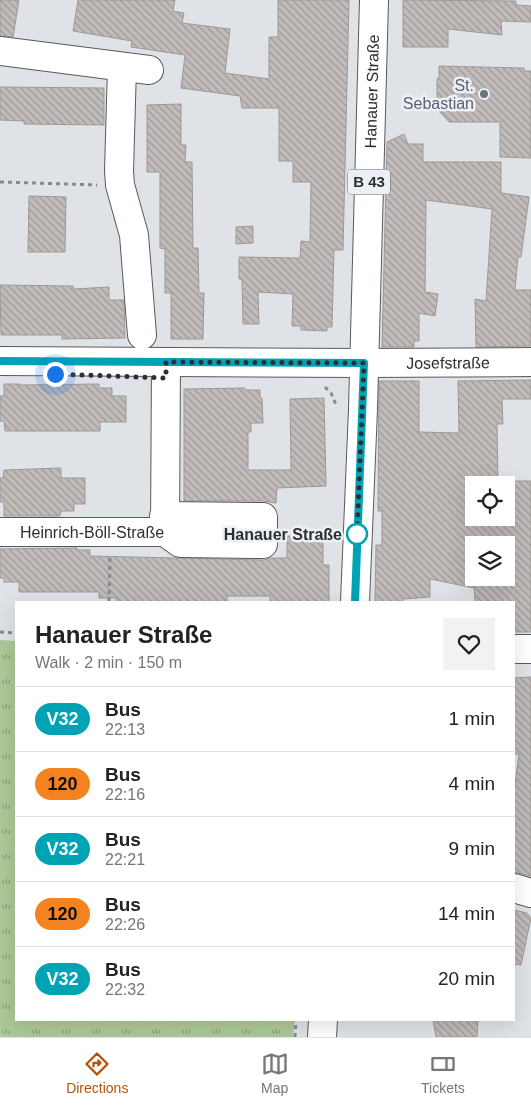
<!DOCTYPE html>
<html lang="en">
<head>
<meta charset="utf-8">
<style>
  :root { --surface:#fff; --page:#f2f2f2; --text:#222; --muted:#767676; --line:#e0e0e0; --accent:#b45309 }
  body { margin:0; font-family:Arial,sans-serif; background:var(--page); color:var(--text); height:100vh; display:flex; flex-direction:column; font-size:19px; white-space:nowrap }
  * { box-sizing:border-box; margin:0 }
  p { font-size:16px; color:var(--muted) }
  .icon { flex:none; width:28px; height:28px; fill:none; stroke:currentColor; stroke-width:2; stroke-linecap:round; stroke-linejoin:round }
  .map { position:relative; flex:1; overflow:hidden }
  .drawer { position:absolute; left:15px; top:601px; width:500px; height:420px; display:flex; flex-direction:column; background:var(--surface); border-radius:0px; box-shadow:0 5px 20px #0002 }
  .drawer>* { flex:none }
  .badge { padding:0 10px; border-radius:16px; font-size:18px; line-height:32px }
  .controls { position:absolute; left:465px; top:476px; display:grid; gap:10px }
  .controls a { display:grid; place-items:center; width:50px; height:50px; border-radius:0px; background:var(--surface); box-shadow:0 5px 20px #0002; font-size:25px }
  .you { position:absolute; width:25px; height:25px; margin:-12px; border:4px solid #fff; border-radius:50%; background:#1a73e8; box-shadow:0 0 0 8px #1a73e833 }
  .map>.badge { position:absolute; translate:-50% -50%; box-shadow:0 0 0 2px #fff }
  .round { display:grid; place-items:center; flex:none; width:52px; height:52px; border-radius:0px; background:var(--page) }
  .headline { display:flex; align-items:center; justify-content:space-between; height:85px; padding:0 20px }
  h1 { font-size:24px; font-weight:800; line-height:38px }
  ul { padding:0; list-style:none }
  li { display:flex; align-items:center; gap:15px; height:65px; padding:0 20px; border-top:1px solid var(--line) }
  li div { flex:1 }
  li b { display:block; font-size:19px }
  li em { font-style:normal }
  li .badge { min-width:55px; font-weight:700; text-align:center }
  .tab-bar { display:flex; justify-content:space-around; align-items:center; height:70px; border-top:1px solid var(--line); background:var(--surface); font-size:14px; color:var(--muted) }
  .tab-bar a { display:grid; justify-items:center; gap:2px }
  .tab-bar .current { color:var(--accent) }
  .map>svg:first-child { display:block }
  .grass { fill:url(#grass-tufts) }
  .building { fill:url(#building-back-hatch); stroke:#9e9997 }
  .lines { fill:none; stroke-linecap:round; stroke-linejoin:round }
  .minor-casing { stroke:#575a5d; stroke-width:30 }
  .major-casing { stroke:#575a5d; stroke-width:30 }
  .path { stroke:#888b8e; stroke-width:3; stroke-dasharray:4 4; stroke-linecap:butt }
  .minor { stroke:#fff; stroke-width:28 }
  .major { stroke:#fff; stroke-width:28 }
  .line-casing { stroke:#fff; stroke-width:11 }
  .line { stroke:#00a3b4; stroke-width:8 }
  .walk { stroke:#2e2f31; stroke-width:5; stroke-dasharray:0 9 }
  .worship-dot { fill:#6b7280; stroke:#ecf0f4; stroke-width:2 }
  .stop-dot { fill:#fff; stroke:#00a3b4; stroke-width:2.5 }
  .labels { text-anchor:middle; stroke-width:5; stroke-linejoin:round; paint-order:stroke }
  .shield { fill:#ecf0f4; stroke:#67696c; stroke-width:1 }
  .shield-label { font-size:15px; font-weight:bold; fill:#2e2f31 }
  .worship-label { font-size:16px; fill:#5b616d; stroke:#ecf0f4; text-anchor:end }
  .street-label { font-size:16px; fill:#2e2f31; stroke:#ecf0f4 }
  .stop-label { font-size:16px; font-weight:bold; fill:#2e2f31; stroke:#ecf0f4; text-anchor:end }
</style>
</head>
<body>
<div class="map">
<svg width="531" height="1037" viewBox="0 0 531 1037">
  <defs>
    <pattern id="grass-tufts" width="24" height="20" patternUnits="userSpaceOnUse" patternTransform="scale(1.25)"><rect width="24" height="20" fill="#aec897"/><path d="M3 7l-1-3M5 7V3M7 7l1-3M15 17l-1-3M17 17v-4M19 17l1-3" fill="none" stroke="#8ea37c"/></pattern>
    <pattern id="building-back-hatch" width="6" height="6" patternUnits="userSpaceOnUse" patternTransform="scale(1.25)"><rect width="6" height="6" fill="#c1bcba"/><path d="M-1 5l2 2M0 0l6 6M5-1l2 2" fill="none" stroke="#9d9998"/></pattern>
  </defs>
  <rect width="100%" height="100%" fill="#dfe3e7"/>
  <path class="grass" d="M0,640L16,641V1020H295L293,1037H0Z"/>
  <g class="building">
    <path d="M0,0H19L13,37L0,36Z"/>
    <path d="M78,0H175L173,11L184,13L182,23L230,29L225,73L269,79V37H278V0H349L343,250H334L332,327H327V331L301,330V326H292L293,294L258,292L259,324H243L242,279H239V257L300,258L301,241L310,242L311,182H293V161H279V108H242L240,96L181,88L185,55L131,47L132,41L73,31Z"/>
    <path d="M403,0L516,1V5L531,6V22L501,21L502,35L448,29V47H403Z"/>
    <path d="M439,66L524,68V71H531V158L500,157V122H449L437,109V79L439,77Z"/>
    <path d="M0,87L104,88V125L24,124V121L0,120Z"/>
    <path d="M181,104V145H186L185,162H192L193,248H198L199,293H204L203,339H171V293H165V249L160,248V172H147V105Z"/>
    <path d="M404,134L408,144H423V162H501V193L529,197L521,257H518L515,290H531V346L476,347L475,299L486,301L492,209L426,200L425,292L438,294L435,316L419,313V341H414V347H382L387,142Z"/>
    <path d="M29,196L66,197L65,252H28Z"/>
    <path d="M253,226V243L236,244V227Z"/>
    <path d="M0,285L73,286L74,289L109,287V300H124L125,338L62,339V335H1Z"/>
    <path d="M531,380V399H502L503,424H497L498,485H474V518H514L513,481H531V632H514V602H475L474,578H506V543H474V588L430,579V597L403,599V602H375L376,545H382V511H378L379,381H419V432L459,433L458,381Z"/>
    <path d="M4,384H20L21,385L99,384V388H112V396H126V422H100V431H5L4,421H0V396H4Z"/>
    <path d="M245,388V390H260V398H262L263,423H251V432H248V470H291L290,399L324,398L326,486L277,488L276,503L263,501H184V389Z"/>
    <path d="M61,468V478H85V504H74V511H61L60,516H4V502H0V478H3L4,470Z"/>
    <path d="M287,536H323V565H329V602H270V596H227V602H116V598H99V592H19V582H4V578H0V549L77,548V550H90V556L263,560L270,558H287Z"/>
    <path d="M531,677V876L514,872V793L519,754H514V678Z"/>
    <path d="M514,910L527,913L531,918L521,965L514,964Z"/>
    <path d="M433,1020H478L477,1037H436Z"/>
  </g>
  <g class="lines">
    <defs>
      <g id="minor">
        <path d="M0,51L149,70"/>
        <path d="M122,67L119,171L120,185L134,235L142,335"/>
        <path id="s1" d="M0,361L364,363L531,362"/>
        <path d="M164,516L263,517V544L180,543L165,532"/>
        <path id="s2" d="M0,532H165L166,362"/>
        <path d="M514,649H531"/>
        <path d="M514,888L531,893"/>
      </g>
      <g id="major">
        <path id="s3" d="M355,602L363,409L374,0"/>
        <path d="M322,1037L323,1020"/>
      </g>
    </defs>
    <use href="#minor" class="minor-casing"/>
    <use href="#major" class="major-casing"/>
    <g class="path">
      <path d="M0,182L97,185"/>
      <path d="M325,387L331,393L337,407"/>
      <path d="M109,602L110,555"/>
      <path d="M0,632L16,633"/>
      <path d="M295,1037L296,1020"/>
    </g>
    <use href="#minor" class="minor"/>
    <use href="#major" class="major"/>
  </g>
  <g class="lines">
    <defs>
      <path id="line" d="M0,361L364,363L355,602"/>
    </defs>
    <use href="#line" class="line-casing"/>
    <use href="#line" class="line"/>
    <path class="walk" d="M55,374L166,378V362L364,363L357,534"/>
  </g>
  <circle class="worship-dot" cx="484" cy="94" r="5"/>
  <circle class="stop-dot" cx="357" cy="534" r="10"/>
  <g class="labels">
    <rect class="shield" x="348" y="169.5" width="42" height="25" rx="4"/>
    <g class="shield-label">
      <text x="369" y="187">B 43</text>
    </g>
    <g class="worship-label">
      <text x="474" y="91">St.<tspan x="474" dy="18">Sebastian</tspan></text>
    </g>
    <g class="street-label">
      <text dy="6" stroke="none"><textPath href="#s3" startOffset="511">Hanauer Straße</textPath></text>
      <text dy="6" stroke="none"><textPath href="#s1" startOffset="448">Josefstraße</textPath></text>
      <text dy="6" stroke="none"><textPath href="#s2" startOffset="92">Heinrich-Böll-Straße</textPath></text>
    </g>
    <g class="stop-label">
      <text x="342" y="540">Hanauer Straße</text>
    </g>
  </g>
</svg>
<div class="controls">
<a><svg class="icon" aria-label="locate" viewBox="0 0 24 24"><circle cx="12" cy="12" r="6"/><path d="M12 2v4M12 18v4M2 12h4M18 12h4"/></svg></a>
<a><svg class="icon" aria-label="layers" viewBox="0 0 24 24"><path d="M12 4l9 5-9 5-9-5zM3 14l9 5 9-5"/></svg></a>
</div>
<div class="you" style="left:55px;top:374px"></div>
<section class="drawer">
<div class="headline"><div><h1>Hanauer Straße</h1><p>Walk · 2 min · 150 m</p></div><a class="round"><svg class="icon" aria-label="heart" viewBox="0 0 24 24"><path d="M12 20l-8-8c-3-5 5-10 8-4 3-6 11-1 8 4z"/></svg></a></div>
<ul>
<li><span class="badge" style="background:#00a3b4;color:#fff">V32</span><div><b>Bus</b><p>22:13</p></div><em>1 min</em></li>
<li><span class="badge" style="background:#f58220;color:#111">120</span><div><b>Bus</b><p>22:16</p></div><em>4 min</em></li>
<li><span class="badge" style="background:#00a3b4;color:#fff">V32</span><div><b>Bus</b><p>22:21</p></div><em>9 min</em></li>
<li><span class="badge" style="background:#f58220;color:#111">120</span><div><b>Bus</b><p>22:26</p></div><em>14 min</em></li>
<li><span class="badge" style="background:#00a3b4;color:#fff">V32</span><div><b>Bus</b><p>22:32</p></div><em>20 min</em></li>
</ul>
</section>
</div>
<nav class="tab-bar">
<a class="current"><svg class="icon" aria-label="directions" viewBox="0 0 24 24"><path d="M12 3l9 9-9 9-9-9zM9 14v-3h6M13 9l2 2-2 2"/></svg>Directions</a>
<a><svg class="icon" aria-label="map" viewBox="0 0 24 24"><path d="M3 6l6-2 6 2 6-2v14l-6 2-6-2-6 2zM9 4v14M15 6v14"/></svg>Map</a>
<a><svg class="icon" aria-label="tickets" viewBox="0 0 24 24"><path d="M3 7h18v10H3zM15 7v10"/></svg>Tickets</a>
</nav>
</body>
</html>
